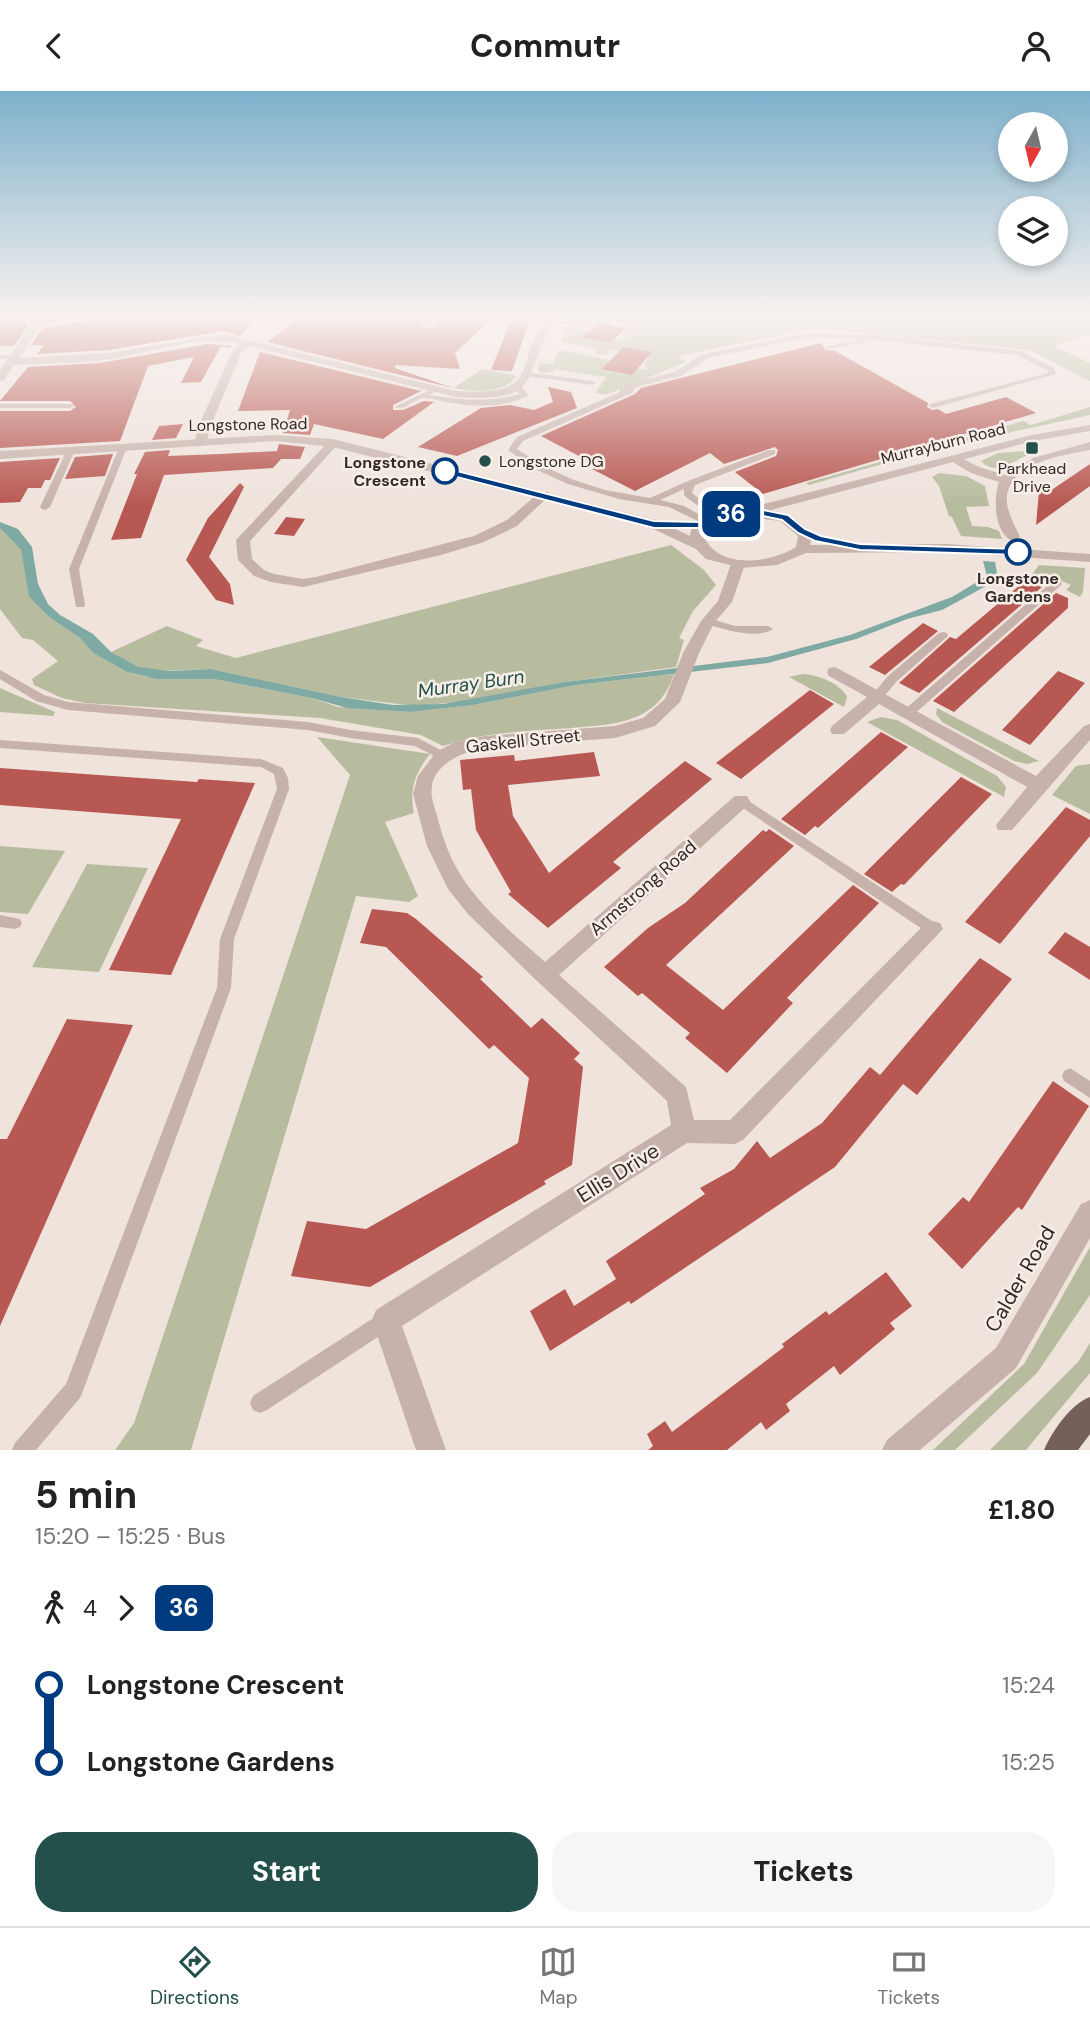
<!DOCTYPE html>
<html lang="en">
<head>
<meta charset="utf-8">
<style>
  :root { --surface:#fff; --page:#f6f6f6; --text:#222; --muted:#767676; --line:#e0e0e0; --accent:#23504b }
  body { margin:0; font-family:"DM Sans",sans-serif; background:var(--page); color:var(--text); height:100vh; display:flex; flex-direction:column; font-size:26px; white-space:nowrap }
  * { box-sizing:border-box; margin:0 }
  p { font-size:23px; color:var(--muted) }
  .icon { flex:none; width:38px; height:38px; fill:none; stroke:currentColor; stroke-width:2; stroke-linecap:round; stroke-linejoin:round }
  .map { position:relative; height:1359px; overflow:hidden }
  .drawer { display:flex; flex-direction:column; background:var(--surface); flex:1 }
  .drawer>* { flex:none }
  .badge { padding:0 14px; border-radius:10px; font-size:24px; line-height:46px }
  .needle { width:46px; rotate:188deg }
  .buttons { position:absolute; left:998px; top:21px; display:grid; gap:14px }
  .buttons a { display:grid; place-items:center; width:70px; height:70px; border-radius:50%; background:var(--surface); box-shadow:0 4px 10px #0003; font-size:35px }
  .map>.badge { position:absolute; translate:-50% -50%; box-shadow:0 0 0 4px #fff }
  .legs { display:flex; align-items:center; gap:10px; height:77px; padding:0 35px; font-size:23px }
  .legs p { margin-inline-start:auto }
  .summary { display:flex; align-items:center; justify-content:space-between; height:119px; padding:0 35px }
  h1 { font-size:38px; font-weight:700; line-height:52px }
  .primary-button { display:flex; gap:14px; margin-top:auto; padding:14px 35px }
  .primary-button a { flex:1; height:80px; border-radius:28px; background:var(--accent); color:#fff; font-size:28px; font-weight:700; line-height:80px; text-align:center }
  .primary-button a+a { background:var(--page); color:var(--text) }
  ul { padding:0 35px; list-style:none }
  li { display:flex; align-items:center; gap:24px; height:77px; font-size:26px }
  li i { display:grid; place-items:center; width:10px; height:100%; margin:0 9px; background:currentColor }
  li i::after { content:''; width:18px; height:18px; margin:-9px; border:5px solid; border-radius:50%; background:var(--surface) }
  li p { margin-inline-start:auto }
  li:first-child i { background:linear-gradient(#0000 50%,currentColor 0) }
  li:last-child i { background:linear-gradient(currentColor 50%,#0000 0) }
  header { display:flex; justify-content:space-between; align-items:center; height:91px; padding:0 35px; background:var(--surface); font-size:32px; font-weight:700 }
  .tabs { display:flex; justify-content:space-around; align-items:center; height:98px; border-top:2px solid var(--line); background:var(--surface); font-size:19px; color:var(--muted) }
  .tabs a { display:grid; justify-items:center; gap:4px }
  .tabs .on { color:var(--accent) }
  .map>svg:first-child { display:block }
  .green { fill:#b7bc9e }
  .water { fill:#7fa9a3 }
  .building { fill:#b85852 }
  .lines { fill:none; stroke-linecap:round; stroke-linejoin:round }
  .service { fill:#c6b2aa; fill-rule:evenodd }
  .minor { fill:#c6b2aa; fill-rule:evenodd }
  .tertiary { fill:#c6b2aa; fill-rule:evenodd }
  .primary { fill:#745f5b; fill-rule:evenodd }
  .line-1 { fill:#003b80; stroke:#fff; stroke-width:2 }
  .poi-dot { fill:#23504b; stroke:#f7eee8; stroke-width:2.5 }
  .stop-1-dot { fill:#fff; stroke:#003b80; stroke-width:3.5 }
  .labels { text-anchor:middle; stroke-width:5; stroke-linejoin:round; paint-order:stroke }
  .far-street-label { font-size:16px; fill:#342a28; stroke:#f7eee8 }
  .far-poi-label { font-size:16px; fill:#342a28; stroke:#f7eee8; text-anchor:start }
  .far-stop-label { font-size:16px; font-weight:bold; fill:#342a28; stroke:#f7eee8; text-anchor:end }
  .street-label { font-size:18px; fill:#342a28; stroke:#f7eee8 }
  .water-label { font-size:19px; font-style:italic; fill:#23504b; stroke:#f7eee8 }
  .near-street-label { font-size:21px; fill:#342a28; stroke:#f7eee8 }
</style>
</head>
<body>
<header><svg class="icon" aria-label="back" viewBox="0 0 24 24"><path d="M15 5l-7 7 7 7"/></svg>Commutr<svg class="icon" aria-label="person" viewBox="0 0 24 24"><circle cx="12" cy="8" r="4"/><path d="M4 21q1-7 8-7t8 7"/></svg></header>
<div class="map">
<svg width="1090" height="1359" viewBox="0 0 1090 1359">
  <rect width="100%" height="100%" fill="#efe3dc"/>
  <g class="green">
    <path d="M565,224H621L635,227L634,224H1090V243L1054,255L1090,272V290L1029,259L816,237L678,265L686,271L606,304L596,302L606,286L555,278L552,281L541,282L538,279L539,272L553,273L559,259L610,269L603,278L623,275L646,279L648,277L644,275L651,261L632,263L610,259L607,265L595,263L598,258L561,251L566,236L590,240L583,248L590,249L601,245L624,249L626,247L622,245L629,233L614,230L610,234L590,230L587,236L556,231Z"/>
    <path d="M482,278L517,285C504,303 474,301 454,297Z"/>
    <path d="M1090,316V324L942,356L809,394L806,392L1023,330L1031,334Z"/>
    <path d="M1026,360L1031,363C1014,368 996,387 981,370L998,362Z"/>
    <path d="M939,382L966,385L985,395L989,415L966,416L972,435L988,436L999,440L1002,448L961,445L952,426L949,425L939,395L932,386Z"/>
    <path d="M0,437L21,459L27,490L37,514L49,526L80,547L93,562L127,581L147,586L214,588L312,607L338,616L411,621L473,614L576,594L674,583C668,602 656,618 636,626C617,634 593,635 572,637C528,640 485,641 443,655L421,644L320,627L85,612L62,607L34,594L32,588L58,570L33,549L22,547L0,518Z"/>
    <path d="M671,454L704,479L716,494L693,520L679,547L684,549L676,576L565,591L468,610L415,615L341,606L211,578L156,580L139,576L111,561L167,535L203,549L196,555L236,567Z"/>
    <path d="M1039,474L1085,477L1083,501L1080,506L1066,499L1071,494L1050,485L1042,490L1030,486Z"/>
    <path d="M803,583C818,584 840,592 847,606L844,616L789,586Z"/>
    <path d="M0,597L55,621L53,625L0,621Z"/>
    <path d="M937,617L1039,670L1027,673L1014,670L942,631L936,623Z"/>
    <path d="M881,626L897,629L997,685L1006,696L1004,706L867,631Z"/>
    <path d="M317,646L430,663C415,682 409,698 414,722L385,731L418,805L409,811L356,805L191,1359H115L134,1332L350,684Z"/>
    <path d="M1090,673V723L1052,704L1076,675Z"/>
    <path d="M0,755L65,760L28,823L0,821Z"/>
    <path d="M87,773L148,777L99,881L32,876Z"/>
    <path d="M1090,1156V1204L1037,1282L955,1359H933L1024,1273Z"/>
    <path d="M1090,1252V1282L1026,1359H990L1078,1271Z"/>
  </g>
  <path class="water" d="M0,431L18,438L32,456L38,493L48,513L60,524L93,543L111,561L139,576L169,580L211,578L341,606L393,614L443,613L565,591L767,566L850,544L952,506L987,485L983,470L995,471L997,482L988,494L942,519L907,528L856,548L768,572L576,594L473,614L411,621L347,617L312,607L214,588H157L127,581L93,562L80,547L49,526L37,514L29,505L21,459L0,437Z"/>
  <g class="building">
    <path d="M119,224H225V229L252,230L240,245L223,240L109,259L37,263L44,254H31L42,238Z"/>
    <path d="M304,224H367L398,229L404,224H428L421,232L426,237L434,236L446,224H495L455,262L460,278L396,274L395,277L453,297L267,251Z"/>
    <path d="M20,226L28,235L14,255H0V230Z"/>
    <path d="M511,229L529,231L512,280L491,279Z"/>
    <path d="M598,232L626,237L610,252L582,247Z"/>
    <path d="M821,252L826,259L835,260L928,312L927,316L932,319L938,318L946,323L1006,306L1036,322L763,403L735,381L776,365L778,359L775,356L724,373L710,362L635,400L592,378L598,375L541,345L635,303L641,297Z"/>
    <path d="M208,253L232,255L230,257L221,255L201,291L181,292L194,266L148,275L120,350L0,357V320H70L76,316L70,310H0L28,276L100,272Z"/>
    <path d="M623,256L652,261L632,284L602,278Z"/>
    <path d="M260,261L421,300L393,314V319H403L424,310L434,311L383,348L314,333L310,344L283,342L290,319L238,320Z"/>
    <path d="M548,296L571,301L577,317L457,365L418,356L481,317L510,314L534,319L553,311Z"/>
    <path d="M183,333L176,347L152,349L159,335Z"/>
    <path d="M279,353L305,356L300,368H281L273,377L164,384L141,447L111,449L137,383H134L145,361L170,359L168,365L220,363L277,360Z"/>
    <path d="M113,363L105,385L65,388L75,366Z"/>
    <path d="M60,367L50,389H45L41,397H28L20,411L0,412V371Z"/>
    <path d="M1090,373V395L1036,434L1039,400L1047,402Z"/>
    <path d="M240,392L244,396L209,466L230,493L234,514L216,509L186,469L208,427Z"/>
    <path d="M286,426L305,428L294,445L274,443Z"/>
    <path d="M1026,489L1042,496L919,602L899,592L950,546L956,548Z"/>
    <path d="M1056,502L1068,507V517L954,621L933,610Z"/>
    <path d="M923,532L938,540L885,584L869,576Z"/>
    <path d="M1058,580L1085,592L1030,654L1002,639Z"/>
    <path d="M810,599L834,613L741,688L716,672Z"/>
    <path d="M881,641L908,656L818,737L815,735L805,744L781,728Z"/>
    <path d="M594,661L600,685L508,694L513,725L549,782L685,670L712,688L613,771L621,777L548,837L508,803L511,801L476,739L471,698L463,699L460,669L514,664L515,670Z"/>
    <path d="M0,677L197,691L199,688L255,692L171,884L109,879L181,728L0,714Z"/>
    <path d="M961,686L992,703L904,794L901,793L892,801L864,783Z"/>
    <path d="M1066,716L1090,729V745L1000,853L965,831Z"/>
    <path d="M769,738L794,755L666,874L723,919L853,794L879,812L787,907L793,912L727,982L685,947L690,942L681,935L642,902L638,905L604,876L648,837L685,812L763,739L766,741Z"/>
    <path d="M372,818L407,822L416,828L483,886L480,888L531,937L542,927L580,962L574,968L583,976L572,1074L544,1090L546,1093L370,1196L291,1185L307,1130L366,1138L518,1052L529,987L494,954L489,958L386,856L360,852Z"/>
    <path d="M1065,841L1090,856V889L1048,862Z"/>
    <path d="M980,867L1012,888L917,1004L903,993L835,1076L631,1213L629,1210L550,1260L530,1220L565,1198L574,1215L616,1188L606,1170L705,1103L700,1097L734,1078L757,1050L770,1067L822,1032L870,976L880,984Z"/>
    <path d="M67,928L133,934L0,1235V1048H7Z"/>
    <path d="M1053,990L1089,1015L1022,1119L1018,1116L962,1178L928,1143L963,1106L969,1111Z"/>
    <path d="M886,1181L912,1215L890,1232L895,1238L840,1284L834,1275L786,1313L790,1320L766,1339L761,1331L727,1359H648L653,1355L647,1343L665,1330L672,1341L784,1256L782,1253L826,1220L829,1224Z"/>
  </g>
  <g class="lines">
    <g class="service">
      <path d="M808,242L885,245L1020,260L1054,277L1056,283L933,317L929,315L930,313L1048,282V280L1018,264L864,248L865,251L829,258L827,257V255L862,248L808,246L708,267L681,285L640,295L634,298V301L523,350L517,358L543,375L574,389L605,399L650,407L688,390L769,359H775V363L695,394L692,402C704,412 718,417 733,421V425C716,425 696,416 684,404V398L660,409L684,415L709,429V433L706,434L669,416L619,408L568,393L537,379L508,359L517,346L620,301V298L634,291L675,281L703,263Z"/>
      <path d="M0,264H14L18,266L14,268H0Z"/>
      <path d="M525,281L592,290L596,292L592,294L528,285L524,283Z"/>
      <path d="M514,295H520L529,304C507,317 476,316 452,312C444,311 433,307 424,307C413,308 405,321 394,316L430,299L434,301L430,304C461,309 490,312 520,303L513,297Z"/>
      <path d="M0,313H70L74,315L70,317H0Z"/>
      <path d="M120,354L127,356L79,478L85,514L84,516H76L69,478Z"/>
      <path d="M68,357L75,359L50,416L45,419L42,418L40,416Z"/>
      <path d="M1057,489L1062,492L1061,494L912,625H904L902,622L904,619L1053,490Z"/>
      <path d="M708,527L735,535H768L773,538C757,549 722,538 704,532V528Z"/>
      <path d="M943,541L947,542L948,544L947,546L896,591L882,608H874L872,605L874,602L888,585L939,542Z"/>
      <path d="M0,579L44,604L68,611L308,631L350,639L418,647L446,662L448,665L442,669L415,655L350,647L308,639L68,619L36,610L0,588Z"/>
      <path d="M0,649L261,668L283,677L288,687L289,698L234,848L231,897L83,1300L80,1307L36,1359H12L15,1352L66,1293L217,897L220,848L277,698L274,683L261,676L0,657Z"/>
      <path d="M741,705L938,834L940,838L938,842L933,844L928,842L737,713L735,710L737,707Z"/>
      <path d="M0,824L20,828L22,832L20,836L15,838L0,836Z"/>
      <path d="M1070,977L1090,990V1007L1064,990L1062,985L1064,980Z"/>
      <path d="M386,1219L393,1222L396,1229L393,1236L267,1319L260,1322L253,1319L250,1312L253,1305Z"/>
    </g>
    <g class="minor">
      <path d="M39,224H49L47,227L87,224L42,234L19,267L109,262L223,243L456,300C550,306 508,270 550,224H560C517,277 554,313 456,306L249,255L242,260L210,336L207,351L201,355L195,351L198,336L233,259L239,253C198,243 153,261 112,268C80,273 46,272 14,274L4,289L0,290V279Z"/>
      <path d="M432,224H443L432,234H426L424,232Z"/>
      <path d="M329,350L339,352L250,450L252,468L264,479L274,483L303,488L316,486L474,445L507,429L540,401H548L550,404L517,435L484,451L441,464L303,496L271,491L254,485L238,469L236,449Z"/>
      <path d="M1090,351V359C1064,364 1012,371 1007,404C1005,418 1014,433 1020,446L1013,450C994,443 993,407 999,391L971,382L946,367L956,364L979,376L1005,384L1033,367Z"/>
      <path d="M738,469L745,473L732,511L714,532L699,562L680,611L655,635L615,647L485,657C461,661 427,675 432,706C433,714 437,723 439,732C444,751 451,769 462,786C483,819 516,845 545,871L735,705H747L750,710L747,715L559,884L686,996L694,1029H730L926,832L933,830L940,832L943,838L743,1049L735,1053L687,1052L402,1235L446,1359H416L372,1229L376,1219L671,1034L667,1010L537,890L468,823L448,798L427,755L413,703L418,685L436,661L455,651L485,645L615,635L643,627L665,608L683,562L701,530L718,510L731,473Z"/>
      <path d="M835,576L1036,685L1084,635L1090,633V649L1012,739H998L996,734L1027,696L879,613L844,643H832L830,639L832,635L867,606L829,585L827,581L829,577Z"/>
      <path d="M1090,1109V1147L1016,1277L920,1359H882L887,1349L996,1257L1081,1113Z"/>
    </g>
    <path class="tertiary" d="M1090,334V340L1033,350L771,419C789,423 801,430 812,445L810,454L947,453L1090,463V471L947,461L806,462L777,474L742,477L706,468L696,458L649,436L333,356L275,350L0,368V360L275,344L333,348L659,430L690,445C691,424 730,417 748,417L1032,344ZM739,425L780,430L798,445L796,456C769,473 716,479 703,443L716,431Z"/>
    <path class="primary" d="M1090,1306V1343L1078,1359H1044C1052,1340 1071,1313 1090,1306Z"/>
  </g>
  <linearGradient id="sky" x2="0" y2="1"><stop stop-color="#7eb0cc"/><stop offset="0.54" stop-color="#f8f2ef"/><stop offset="1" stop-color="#f8f2ef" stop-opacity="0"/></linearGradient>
  <rect width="1090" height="414" fill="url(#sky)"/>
  <path class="line-1" d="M445,377L654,430L700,431L723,421L758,418L788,424L805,438L821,445L860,453L1018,458L1023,461L1018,464L860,459L815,450L798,442L782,429L758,424L725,427L702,437H654L441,382V378Z"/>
  <g class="poi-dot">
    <rect x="1025" y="350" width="14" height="14" rx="3.5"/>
    <circle cx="485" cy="370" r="7"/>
  </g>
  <g class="stop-1-dot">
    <circle cx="445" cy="380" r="12"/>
    <circle cx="1018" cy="461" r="12"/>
  </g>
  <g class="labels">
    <g class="far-street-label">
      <text transform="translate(248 333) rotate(-1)" y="6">Longstone Road</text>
      <text transform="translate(943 352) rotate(-14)" y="6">Murrayburn Road</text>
    </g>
    <g class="far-poi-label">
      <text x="499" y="376">Longstone DG</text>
      <text x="1032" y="383" text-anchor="middle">Parkhead<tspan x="1032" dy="18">Drive</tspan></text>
    </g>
    <g class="far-stop-label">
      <text x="426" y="377">Longstone<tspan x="426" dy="18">Crescent</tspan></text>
      <text x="1018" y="493" text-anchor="middle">Longstone<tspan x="1018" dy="18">Gardens</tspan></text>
    </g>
    <g class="street-label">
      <text transform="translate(523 650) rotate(-6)" y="6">Gaskell Street</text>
      <text transform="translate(643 797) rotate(-41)" y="6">Armstrong Road</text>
    </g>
    <g class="water-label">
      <text transform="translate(471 592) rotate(-8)" y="7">Murray Burn</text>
    </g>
    <g class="near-street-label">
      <text transform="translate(618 1082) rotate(-32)" y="7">Ellis Drive</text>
      <text transform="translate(1020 1188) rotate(-60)" y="7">Calder Road</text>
    </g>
  </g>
</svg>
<div class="buttons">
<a><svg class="needle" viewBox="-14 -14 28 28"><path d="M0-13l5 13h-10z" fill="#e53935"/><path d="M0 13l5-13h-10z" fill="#767676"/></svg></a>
<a><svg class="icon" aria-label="layers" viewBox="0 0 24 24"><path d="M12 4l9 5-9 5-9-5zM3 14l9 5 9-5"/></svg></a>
</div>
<b class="badge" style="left:731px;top:423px;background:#003b80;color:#fff">36</b>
</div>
<section class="drawer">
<div class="summary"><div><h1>5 min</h1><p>15:20 – 15:25 · Bus</p></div><b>£1.80</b></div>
<div class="legs"><svg class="icon" aria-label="walk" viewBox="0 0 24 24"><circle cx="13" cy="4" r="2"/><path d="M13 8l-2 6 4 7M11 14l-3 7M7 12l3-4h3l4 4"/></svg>4<svg class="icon" aria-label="forward" viewBox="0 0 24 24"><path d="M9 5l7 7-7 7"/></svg><b class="badge" style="background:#003b80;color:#fff">36</b></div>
<ul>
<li><i style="color:#003b80"></i><b>Longstone Crescent</b><p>15:24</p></li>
<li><i style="color:#003b80"></i><b>Longstone Gardens</b><p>15:25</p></li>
</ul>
<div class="primary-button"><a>Start</a><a>Tickets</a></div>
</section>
<nav class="tabs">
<a class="on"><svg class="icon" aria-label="directions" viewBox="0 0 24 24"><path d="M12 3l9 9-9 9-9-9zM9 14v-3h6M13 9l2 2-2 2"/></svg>Directions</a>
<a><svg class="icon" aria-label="map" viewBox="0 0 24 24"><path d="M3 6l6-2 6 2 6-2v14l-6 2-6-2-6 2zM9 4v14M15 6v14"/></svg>Map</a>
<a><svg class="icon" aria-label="tickets" viewBox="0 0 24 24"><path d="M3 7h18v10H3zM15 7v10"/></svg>Tickets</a>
</nav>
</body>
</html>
